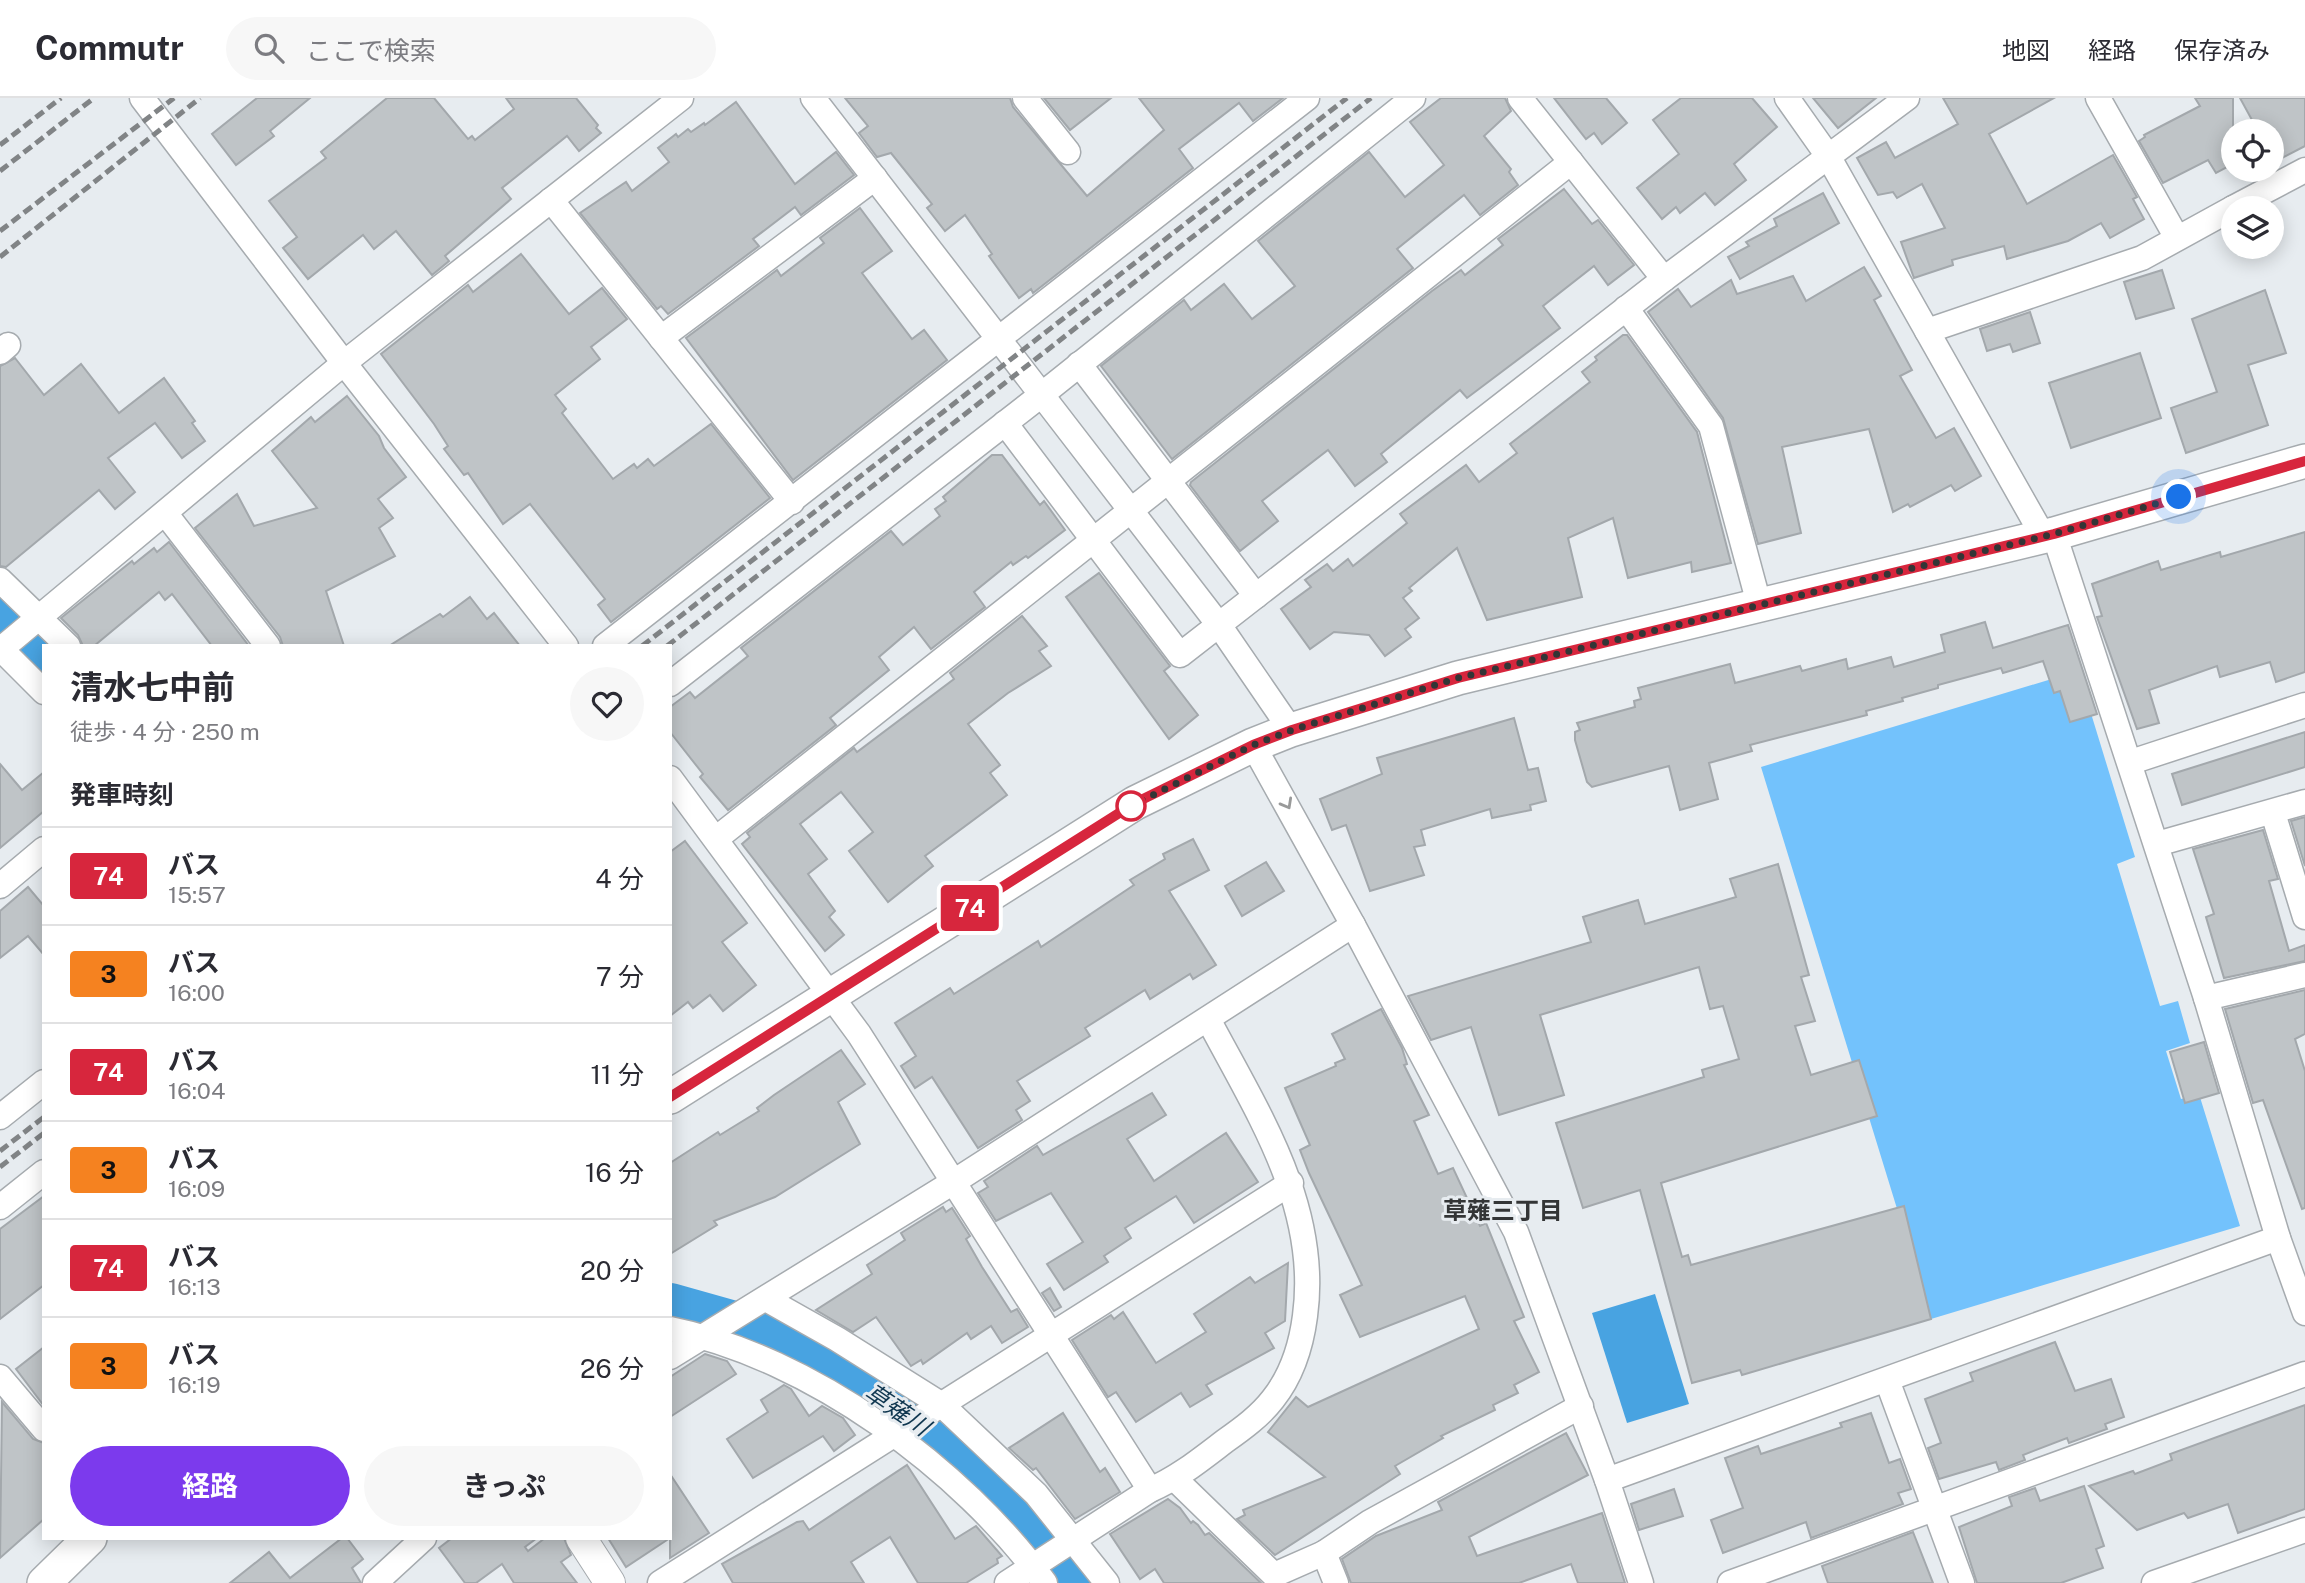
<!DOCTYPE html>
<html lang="ja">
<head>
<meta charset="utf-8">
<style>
  :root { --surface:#fff; --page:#f7f7f7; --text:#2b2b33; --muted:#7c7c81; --line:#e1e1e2; --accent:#7c3aed }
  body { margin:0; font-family:"Public Sans","Noto Sans JP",sans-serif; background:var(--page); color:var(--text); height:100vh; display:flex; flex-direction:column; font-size:26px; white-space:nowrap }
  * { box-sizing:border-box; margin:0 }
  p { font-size:23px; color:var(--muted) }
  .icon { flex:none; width:38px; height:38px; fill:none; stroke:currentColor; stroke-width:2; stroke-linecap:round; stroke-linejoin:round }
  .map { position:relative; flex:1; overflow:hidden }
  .drawer { position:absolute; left:42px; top:546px; width:630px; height:896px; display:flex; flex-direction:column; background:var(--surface); border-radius:0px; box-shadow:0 4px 18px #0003 }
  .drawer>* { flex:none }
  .badge { padding:0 14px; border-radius:5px; font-size:24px; line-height:46px }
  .fabs { position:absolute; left:2221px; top:21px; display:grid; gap:14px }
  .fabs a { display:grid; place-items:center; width:63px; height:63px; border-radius:50%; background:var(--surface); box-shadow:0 4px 18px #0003; font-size:35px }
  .you { position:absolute; width:35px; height:35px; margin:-18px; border:5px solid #fff; border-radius:50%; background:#1a73e8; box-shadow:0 0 0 10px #1a73e833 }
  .map>.badge { position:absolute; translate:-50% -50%; box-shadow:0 0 0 4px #fff }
  h2 { padding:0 28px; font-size:26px; line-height:63px }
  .round { display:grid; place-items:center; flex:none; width:74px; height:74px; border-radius:37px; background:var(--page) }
  .summary { display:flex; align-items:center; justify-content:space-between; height:119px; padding:0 28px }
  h1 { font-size:33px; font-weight:700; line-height:52px }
  .cta { display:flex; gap:14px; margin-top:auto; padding:14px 28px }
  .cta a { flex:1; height:80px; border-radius:42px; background:var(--accent); color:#fff; font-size:28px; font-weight:700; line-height:80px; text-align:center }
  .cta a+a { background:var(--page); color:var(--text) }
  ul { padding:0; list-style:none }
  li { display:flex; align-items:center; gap:21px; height:98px; padding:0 28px; border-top:2px solid var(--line) }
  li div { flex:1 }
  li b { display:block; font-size:26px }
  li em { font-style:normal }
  li .badge { min-width:77px; font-weight:700; text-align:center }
  header { display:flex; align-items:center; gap:42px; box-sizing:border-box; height:98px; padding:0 35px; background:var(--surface); border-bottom:2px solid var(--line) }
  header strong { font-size:33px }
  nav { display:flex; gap:38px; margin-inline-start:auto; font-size:24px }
  .search { width:490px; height:63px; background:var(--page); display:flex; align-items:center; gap:18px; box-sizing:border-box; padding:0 24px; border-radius:38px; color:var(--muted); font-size:26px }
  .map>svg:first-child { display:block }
  .green { fill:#73c2fc }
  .water { fill:#48a3e1 }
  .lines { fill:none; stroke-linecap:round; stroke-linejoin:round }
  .river { stroke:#48a3e1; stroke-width:52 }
  .building { fill:#bfc4c7; stroke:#a3a8ac; stroke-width:2 }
  .minor-casing { stroke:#a6abaf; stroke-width:27 }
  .tertiary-casing { stroke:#a6abaf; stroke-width:32 }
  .secondary-casing { stroke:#a6abaf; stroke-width:36 }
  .minor { stroke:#fff; stroke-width:24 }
  .tertiary { stroke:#fff; stroke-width:30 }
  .secondary { stroke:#fff; stroke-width:33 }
  .rail { stroke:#818486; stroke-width:5; stroke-dasharray:10 5; stroke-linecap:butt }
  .oneway { stroke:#999a9a }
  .line-casing { stroke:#fff; stroke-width:16 }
  .line { stroke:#d7263d; stroke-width:10 }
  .walk { stroke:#333536; stroke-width:7; stroke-dasharray:0 12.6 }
  .stop-dot { fill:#fff; stroke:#d7263d; stroke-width:3.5 }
  .labels { text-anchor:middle; stroke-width:6; stroke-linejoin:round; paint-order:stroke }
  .neighbourhood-label { font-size:24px; font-weight:bold; fill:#333536; stroke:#e7ecf0 }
  .water-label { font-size:24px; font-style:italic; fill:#103750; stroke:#e7ecf0 }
</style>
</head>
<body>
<header>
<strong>Commutr</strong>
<div class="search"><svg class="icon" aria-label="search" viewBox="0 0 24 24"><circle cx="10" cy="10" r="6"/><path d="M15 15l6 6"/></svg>ここで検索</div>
<nav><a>地図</a><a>経路</a><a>保存済み</a></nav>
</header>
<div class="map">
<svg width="2305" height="1485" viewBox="0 0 2305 1485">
  <rect width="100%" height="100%" fill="#e7ecf0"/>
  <path class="green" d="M2078,573L2135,759L2117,766L2160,908L2178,903L2190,945L2166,953L2181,1001L2199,996L2240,1128L1931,1221L1761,669Z"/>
  <path class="water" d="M1655,1196L1689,1306L1627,1325L1592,1215Z"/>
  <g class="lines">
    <g class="river">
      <path d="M0,504L44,551"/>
      <path d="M670,1211L773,1240L895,1305L1006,1397L1074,1485"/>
    </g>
  </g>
  <g class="building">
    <path d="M257,0H310L270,33L274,38L236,67L212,36Z"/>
    <path d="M387,0H434L468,41L472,38L475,42L514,11L506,0H576L598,27L596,30L601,35L579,53L567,38L502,90L511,101L445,158L449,163L432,177L396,133L374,151L363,137L308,181L283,150L297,139L269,103L326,60L321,54Z"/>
    <path d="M845,0H1010L1013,9L1087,98L1164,32L1139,0H1283L1253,23L1239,5L1179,51L1193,70L1033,195L1031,191L1019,200L989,158L992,156L965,117L945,133L927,110L932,106L891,55L877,59L859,35L868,28Z"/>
    <path d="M1044,0H1111L1070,32Z"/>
    <path d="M1441,0H1505L1511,13L1484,38L1511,71L1509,74L1518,87L1480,117L1464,97L1397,151L1413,170L1172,361L1101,268L1184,202L1191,212L1224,186L1252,221L1295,188L1258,143L1369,54L1405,99L1444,67L1410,24Z"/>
    <path d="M1554,0H1606L1627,25L1602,46L1594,35L1586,41Z"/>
    <path d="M1681,0H1752L1777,29L1734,66L1746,82L1715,107L1705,95L1680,115L1676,109L1662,121L1637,90L1679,56L1653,22Z"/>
    <path d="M1813,0H1876L1838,30Z"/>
    <path d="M1943,0H2054L1989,36L2027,106L2113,57L2137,99L2133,101L2144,121L2110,140L2101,125L2068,143L2007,161L2004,148L1952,162L1953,167L1914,180L1901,144L1945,130L1922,86L1897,100L1893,94L1878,97L1857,60L1886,44L1895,60L1958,26Z"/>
    <path d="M2195,0H2233V66L2216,75L2208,62L2163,85L2139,43L2145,39L2144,37L2200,8Z"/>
    <path d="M2240,0H2305V48L2274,64L2272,33H2258Z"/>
    <path d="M736,4L795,86L836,54L854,77L801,117L795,109L753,141L759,148L668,216L661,208L657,211L580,115L626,84L632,93L669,64L658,50L676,36L678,39L688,31L691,34L704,25L705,27Z"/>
    <path d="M1564,91L1592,126L1598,122L1634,167L1608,187L1594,168L1543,208L1560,230L1467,300L1460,292L1381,356L1387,364L1355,388L1328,352L1262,403L1278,423L1240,453L1190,387L1191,384L1432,193L1461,172L1465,177L1503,147L1498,141Z"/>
    <path d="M1823,95L1839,125L1740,181L1728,159L1749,148L1746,144L1777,128L1774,121Z"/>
    <path d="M860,110L892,153L862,175L912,241L924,232L947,262L793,382L686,240L777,172L781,178L824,145L820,140Z"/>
    <path d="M521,156L569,216L602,190L627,221L591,249L600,261L555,297L566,311L562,315L613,381L634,366L637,370L648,361L654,368L711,326L770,400L611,524L598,507L605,501L530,406L503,426L468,375L464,377L444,351L448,348L434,326L381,256L468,187L473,194Z"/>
    <path d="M1864,169L1881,198L1874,202L1912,272L1900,278L1936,340L1954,330L1981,378L1955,393L1951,387L1910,409L1908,406L1893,414L1869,331L1782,349L1801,435L1758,446L1723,320L1648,214L1678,191L1691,209L1731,182L1737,196L1793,178L1806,203Z"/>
    <path d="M2162,172L2174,210L2136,221L2124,184Z"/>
    <path d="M2265,192L2286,255L2248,267L2268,327L2186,355L2171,310L2217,294L2192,221Z"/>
    <path d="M2030,214L2040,245L2013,254L2010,246L1987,253L1980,231Z"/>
    <path d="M1623,237H1627L1697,334L1731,465L1692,474L1691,464L1628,480L1613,420L1568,440L1582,499L1487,522L1457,450L1409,490L1412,493L1403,500L1419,520L1405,531L1411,539L1385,558L1369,537L1334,534L1310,551L1281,511L1311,489L1305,482L1327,466L1333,473L1348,461L1353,468L1407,425L1400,416L1466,367L1479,384L1517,355L1510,346L1590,284L1582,274L1597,262L1595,259Z"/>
    <path d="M2140,255L2161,320L2071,350L2049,285Z"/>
    <path d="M15,260L44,297L81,266L119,315L164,280L195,323L192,325L205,343L182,360L155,325L108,360L135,394L115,411L99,392L6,469L0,468V268Z"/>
    <path d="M347,298L379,338L384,350L406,379L378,401L393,420L379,430L395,458L326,493L344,548H283L280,539L195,430L237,396L254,428L317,410L272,353L311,319L315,324Z"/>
    <path d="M992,357H1002L1040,407L1044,403L1065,432L1028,460L1026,458L1013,467L1011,464L974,494L985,509L931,551L914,529L879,559L889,572L830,620L836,627L728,712L700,679L703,676L670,634V609L690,594L695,600L748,558L741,550L891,433L903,447L940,418L935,411L946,403L943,399Z"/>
    <path d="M2305,434V574L2276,584L2270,564L2220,579L2217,568L2149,592L2159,625L2137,631L2097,519L2102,518L2092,486L2158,463L2161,472L2220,454L2221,459Z"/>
    <path d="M169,444L249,548H212L172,496L165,502L159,494L94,548H83L78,537L61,520L132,463L134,466L154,450L157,454Z"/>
    <path d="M1099,475L1170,568L1164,573L1198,617L1169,641L1066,499Z"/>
    <path d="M470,499L487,521L494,515L520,548H389L440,516L443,519Z"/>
    <path d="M1022,518L1047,548L1039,553L1051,568L1008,595L968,626L1000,667L990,675L1007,697L925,758L933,768L888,804L849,753L873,734L841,694L800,726L827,761L808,776L835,813L829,819L844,837L825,853L742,746L750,739L747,735L854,650L857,654L954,581L950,575Z"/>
    <path d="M1985,524L1993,550L2068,527L2097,616L2070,624L2060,593L2054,595L2043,563L2003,575L2001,570L1938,587V590L1902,600L1903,603L1866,613L1867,617L1750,647L1752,653L1709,665L1718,701L1680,712L1669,668L1592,689L1587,684L1575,642V634L1580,632L1577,625L1635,609L1634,603L1641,601L1638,590L1730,566L1735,585L1800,568L1802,573L1846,561L1848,571L1891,559L1894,569L1945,554L1941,537Z"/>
    <path d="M1514,620L1528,672L1538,670L1546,703L1530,707L1531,712L1492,720L1490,711L1421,732L1425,747L1414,749L1424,777L1370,793L1346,727L1332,732L1320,701L1382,676L1377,660Z"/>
    <path d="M2305,634V669L2182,707L2172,676Z"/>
    <path d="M0,666L22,692L44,674V713L0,750Z"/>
    <path d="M2305,719V768L2291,723Z"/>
    <path d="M2263,732L2278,781L2269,783L2289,853L2305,847V863L2224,880L2206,819L2214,816L2193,751Z"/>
    <path d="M1193,741L1209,772L1169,793L1216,867L1193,881L1190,876L1150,901L1145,892L1085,930L1090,938L1017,983L1030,1003L1016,1012L1022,1022L978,1050L932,979L915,990L901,968L916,958L895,925L950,890L954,896L1038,843L1041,849L1134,787L1130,782L1165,761L1163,756Z"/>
    <path d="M685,743L747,825L722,844L756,887L723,913L710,897L693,910L688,904L670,918V754Z"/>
    <path d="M1266,764L1284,793L1242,818L1225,788Z"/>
    <path d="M1778,766L1809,877L1801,879L1815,923L1795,928L1811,977L1859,962L1877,1018L1661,1085L1682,1159L1688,1157L1691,1167L1904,1108L1931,1221L1742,1277L1740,1272L1692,1285L1640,1092L1583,1110L1556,1025L1704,979L1702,972L1739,961L1723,908L1710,911L1699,869L1540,917L1564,997L1499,1017L1471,929L1431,942L1408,898L1591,844L1583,819L1638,802L1645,826L1736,799L1730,781Z"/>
    <path d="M28,789L44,808V857L28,838L0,860V813Z"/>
    <path d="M2305,892V936L2295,941L2305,973V1110L2302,1111L2263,1002L2253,1005L2225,911Z"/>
    <path d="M1381,911L1402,950L1407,966L1404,967L1429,1017L1414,1023L1438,1076L1453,1070L1480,1128L1486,1125L1524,1219L1514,1223L1539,1274L1514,1287L1518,1295L1493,1307L1495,1312L1441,1338L1443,1340L1395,1368L1400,1376L1275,1457L1237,1421L1245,1417L1243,1412L1325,1379L1268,1334L1296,1299L1308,1309L1479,1231L1465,1198L1360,1239L1340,1197L1362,1187L1309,1075L1300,1052L1310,1047L1285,990L1336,968L1335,965L1345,961L1332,936Z"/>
    <path d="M2204,944L2219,995L2185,1005L2170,954Z"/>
    <path d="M841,952L865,986L838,1004L860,1046L775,1099L714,1123L717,1127L670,1156V1065L718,1034L720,1037L759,1013L757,1010L774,997Z"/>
    <path d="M1152,995L1166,1017L1127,1041L1154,1083L1226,1035L1258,1084L1194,1125L1176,1098L1125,1130L1131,1140L1104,1158L1108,1164L1064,1192L1047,1166L1083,1144L1051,1095L996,1123L978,1095L988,1089L984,1083L1037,1048L1043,1057Z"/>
    <path d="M44,1098V1187L0,1221V1131Z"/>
    <path d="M943,1109L946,1114L952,1110L970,1138L966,1141L982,1169L1011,1214L1017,1211L1028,1229L1002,1245L991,1228L971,1241L967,1235L923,1266L921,1262L911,1268L876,1219L853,1234L816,1212L872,1176L867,1167L905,1142L901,1135Z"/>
    <path d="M1288,1165L1285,1223L1265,1235L1274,1250L1206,1287L1212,1296L1190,1309L1181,1295L1136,1324L1116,1294L1108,1299L1072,1242L1111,1217L1114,1221L1123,1214L1156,1265L1206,1234L1194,1216L1250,1179L1255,1185Z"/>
    <path d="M1050,1190L1061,1209L1054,1213L1042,1195Z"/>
    <path d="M2055,1244L2075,1293L2111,1281L2124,1319L2105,1326L2107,1331L2069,1345L2067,1340L2023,1357L2025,1362L1999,1372L1996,1364L1939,1381L1928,1350L1941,1345L1925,1301L1973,1283L1970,1275Z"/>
    <path d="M44,1249V1308L16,1271Z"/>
    <path d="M705,1256L727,1263L736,1276L670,1319V1279Z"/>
    <path d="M784,1287L791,1291L809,1318L822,1308L843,1320L855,1337L834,1353L823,1338L753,1380L727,1341L768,1314L761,1302Z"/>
    <path d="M2,1304L33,1341L44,1345V1421L0,1460Z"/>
    <path d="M2305,1307V1411L2238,1435L2228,1406L2188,1420L2184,1415L2137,1432L2089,1388L2133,1373L2135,1376L2172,1362L2170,1356Z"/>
    <path d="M1063,1315L1100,1374L1105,1370L1120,1394L1075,1421L1036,1370L1033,1372L1009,1350Z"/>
    <path d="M1871,1315L1889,1365L1900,1361L1911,1391L1898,1395L1903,1406L1811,1440L1806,1424L1723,1455L1711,1422L1743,1410L1725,1360L1758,1348L1761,1356L1842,1329L1840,1325Z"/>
    <path d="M1566,1335L1588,1377L1469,1439L1477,1458L1602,1415L1625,1485H1578L1571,1466L1519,1485H1351L1342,1461L1376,1438L1442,1412L1438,1404Z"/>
    <path d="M907,1367L955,1441L976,1428L1002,1458L997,1461L998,1465L966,1485H918L890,1439L851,1464L864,1485H733L722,1466L797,1424L803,1423L809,1432Z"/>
    <path d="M670,1376L709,1435L670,1460V1440L626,1469L608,1440H670Z"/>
    <path d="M2084,1388L2104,1448L2096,1451L2103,1470L2061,1485H1977L1959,1429L2012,1408L2009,1399L2035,1390L2040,1403Z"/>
    <path d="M1674,1391L1683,1418L1639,1432L1631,1406Z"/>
    <path d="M1168,1401L1180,1410L1191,1425L1193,1423L1198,1427L1205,1437L1209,1435L1261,1485H1164L1155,1471L1140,1481L1110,1436Z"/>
    <path d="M1913,1434L1933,1485H1828L1822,1468Z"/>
    <path d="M342,1440H347L363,1461L352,1470L361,1485H230L269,1454L290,1480Z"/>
    <path d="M452,1440H537L525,1449L528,1453L545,1440H564L571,1457L561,1464L577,1485H514L502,1466L476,1485H465L439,1450Z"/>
  </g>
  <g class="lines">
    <defs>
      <g id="minor">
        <path d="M142,0L344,265L566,548"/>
        <path d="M813,0L1219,527L1291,632"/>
        <path d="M1025,0L1068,54"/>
        <path d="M1520,0L1664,181"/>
        <path d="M1787,0L1828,58L2043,438"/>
        <path d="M2098,0L2177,140"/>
        <path d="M551,102L792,404"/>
        <path d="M2233,110L2305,72"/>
        <path d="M1626,210L1711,328L1759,506"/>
        <path d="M1927,233L2142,160L2233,110"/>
        <path d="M661,240L875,80"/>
        <path d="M0,254L8,247"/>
        <path d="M1079,266L1256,498"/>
        <path d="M1005,325L1180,557L1664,181L1907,0"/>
        <path d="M165,415L268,548"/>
        <path d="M2054,436L2206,900L2278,1140L2305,1215"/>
        <path d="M0,482L68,548"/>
        <path d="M605,548L1307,0"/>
        <path d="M0,550L44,594"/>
        <path d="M0,552L344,265L681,0"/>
        <path d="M670,586L1040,298L1413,0"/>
        <path d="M1253,647L1353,827L1516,1134L1607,1382L1641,1485"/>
        <path d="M2131,664L2305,607"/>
        <path d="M670,680L859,936L1150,1392"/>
        <path d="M2273,715L2305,819"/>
        <path d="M717,740L1571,64"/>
        <path d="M2157,746L2305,704"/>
        <path d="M0,788L44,751"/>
        <path d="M2206,900L2305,877"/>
        <path d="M0,1019L44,984"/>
        <path d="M0,1109L44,1074"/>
        <path d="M766,1201L837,1241L942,1307L1036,1396L1107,1485"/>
        <path d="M670,1231C810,1259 962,1371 1045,1485"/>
        <path d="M670,1259L955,1083L1353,827"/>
        <path d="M0,1279L44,1331"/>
        <path d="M1887,1282L1962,1485"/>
        <path d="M1175,1381L1274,1477L1324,1455L1370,1424L1581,1308"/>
        <path d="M1607,1382L2278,1140"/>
        <path d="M1324,1455L1336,1485"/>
        <path d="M375,1485L424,1440"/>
        <path d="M660,1485L1291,1085"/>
        <path d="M1007,1485L1150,1392C1178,1380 1200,1362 1225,1343C1242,1331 1260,1318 1273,1301C1292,1277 1301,1249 1305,1218C1320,1108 1257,1014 1208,921"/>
        <path d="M1730,1485L2305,1276"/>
        <path d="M2154,1485L2305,1432"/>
      </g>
      <path id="tertiary" d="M581,1440L610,1485"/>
      <g id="secondary">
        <path d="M670,999L1135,705L1253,647L1291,632L1458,580L2054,436L2305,363"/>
        <path d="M44,1485L90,1440"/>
      </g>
    </defs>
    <use href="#minor" class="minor-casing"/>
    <use href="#tertiary" class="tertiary-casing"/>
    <use href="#secondary" class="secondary-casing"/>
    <use href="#minor" class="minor"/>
    <use href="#tertiary" class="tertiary"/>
    <use href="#secondary" class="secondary"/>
    <g class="rail">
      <path d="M0,47L61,0"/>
      <path d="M0,73L94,0"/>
      <path d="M0,133L174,0"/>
      <path d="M0,159L200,0"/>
      <path d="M642,548L1347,0"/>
      <path d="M667,548L1371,0"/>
      <path d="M0,1053L44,1019"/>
      <path d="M0,1069L44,1035"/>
    </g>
  </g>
  <defs><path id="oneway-chevron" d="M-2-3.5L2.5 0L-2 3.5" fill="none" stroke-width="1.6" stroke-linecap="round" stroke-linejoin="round" transform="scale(1.75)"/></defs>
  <use class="oneway" href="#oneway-chevron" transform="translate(1287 706) rotate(61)"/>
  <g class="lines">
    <defs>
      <path id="line" d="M670,999L1135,705L1253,647L1292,632L1458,580L2054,436L2305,363"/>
    </defs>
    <use href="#line" class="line-casing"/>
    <use href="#line" class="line"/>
    <path class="walk" d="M1131,708L1253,647L1292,632L1458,580L2054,436L2179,399"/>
  </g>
  <circle class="stop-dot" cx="1131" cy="708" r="14"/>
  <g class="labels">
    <g class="neighbourhood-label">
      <text x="1503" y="1121">草薙三丁目</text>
    </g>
    <g class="water-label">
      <text transform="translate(897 1312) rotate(34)" y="8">草薙川</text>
    </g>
  </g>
</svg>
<div class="fabs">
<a><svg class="icon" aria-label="locate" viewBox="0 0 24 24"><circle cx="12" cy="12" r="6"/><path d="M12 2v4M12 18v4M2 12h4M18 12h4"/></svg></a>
<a><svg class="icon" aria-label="layers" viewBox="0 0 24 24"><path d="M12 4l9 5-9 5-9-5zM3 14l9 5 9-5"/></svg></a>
</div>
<div class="you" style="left:2179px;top:399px"></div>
<b class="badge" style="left:970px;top:810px;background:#d7263d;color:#fff">74</b>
<section class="drawer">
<div class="summary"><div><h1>清水七中前</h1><p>徒歩 · 4 分 · 250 m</p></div><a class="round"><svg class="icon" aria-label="heart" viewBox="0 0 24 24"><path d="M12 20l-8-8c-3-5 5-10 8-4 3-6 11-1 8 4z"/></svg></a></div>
<h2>発車時刻</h2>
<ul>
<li><span class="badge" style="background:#d7263d;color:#fff">74</span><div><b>バス</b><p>15:57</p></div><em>4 分</em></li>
<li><span class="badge" style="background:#f58220;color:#111">3</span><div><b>バス</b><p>16:00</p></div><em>7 分</em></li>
<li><span class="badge" style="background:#d7263d;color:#fff">74</span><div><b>バス</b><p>16:04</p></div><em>11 分</em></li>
<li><span class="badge" style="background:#f58220;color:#111">3</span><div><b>バス</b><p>16:09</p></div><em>16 分</em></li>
<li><span class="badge" style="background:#d7263d;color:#fff">74</span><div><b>バス</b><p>16:13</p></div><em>20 分</em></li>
<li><span class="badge" style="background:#f58220;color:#111">3</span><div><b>バス</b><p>16:19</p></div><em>26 分</em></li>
</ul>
<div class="cta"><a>経路</a><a>きっぷ</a></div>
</section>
</div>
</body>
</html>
